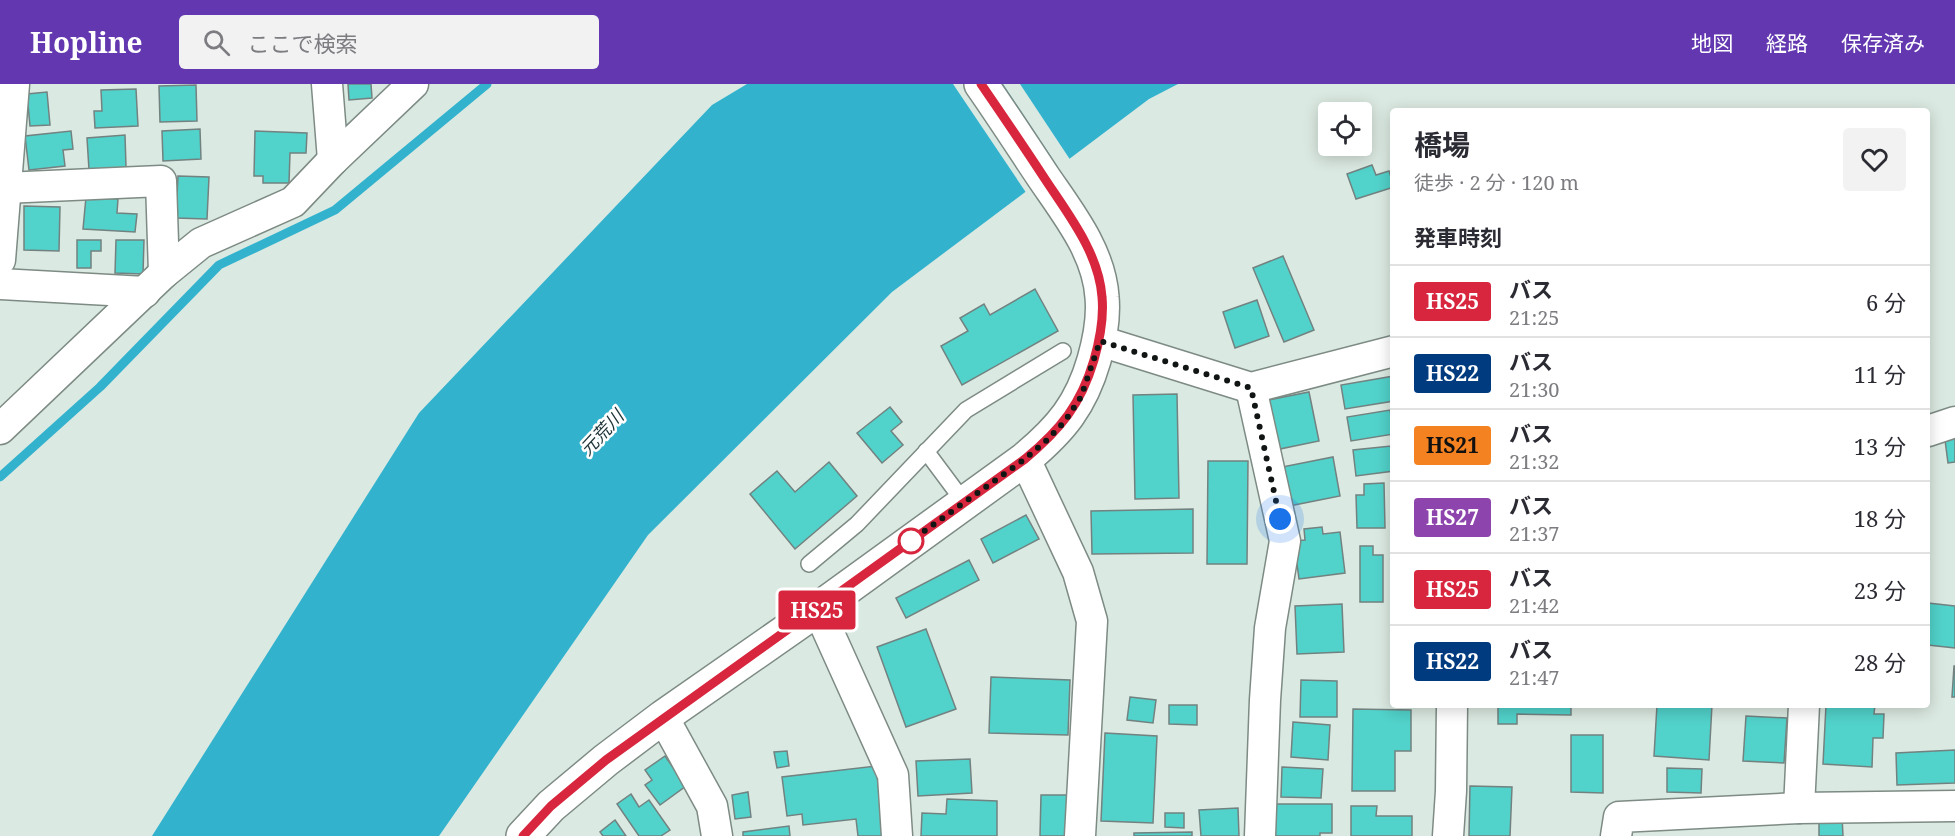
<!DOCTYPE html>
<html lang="ja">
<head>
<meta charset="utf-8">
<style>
  :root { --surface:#fff; --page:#f2f2f3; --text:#2b2b33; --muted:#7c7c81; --line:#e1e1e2; --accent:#6237af }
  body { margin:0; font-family:"Noto Serif","Noto Sans JP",serif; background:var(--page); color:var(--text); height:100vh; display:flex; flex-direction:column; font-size:22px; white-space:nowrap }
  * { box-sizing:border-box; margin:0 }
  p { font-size:20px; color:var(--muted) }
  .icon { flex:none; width:33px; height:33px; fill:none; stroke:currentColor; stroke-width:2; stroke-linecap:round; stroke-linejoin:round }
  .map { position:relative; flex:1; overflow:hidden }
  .panel { position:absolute; left:1390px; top:24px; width:540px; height:600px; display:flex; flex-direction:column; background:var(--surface); border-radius:6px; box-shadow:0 3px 15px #0003 }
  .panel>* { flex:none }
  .badge { padding:0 12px; border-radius:4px; font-size:21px; line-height:39px }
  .tools { position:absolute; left:1318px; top:18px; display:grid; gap:12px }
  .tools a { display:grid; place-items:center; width:54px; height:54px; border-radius:6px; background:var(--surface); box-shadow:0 3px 15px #0003; font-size:30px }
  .you { position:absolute; width:30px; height:30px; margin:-15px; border:4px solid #fff; border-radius:50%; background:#1a73e8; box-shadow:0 0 0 9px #1a73e833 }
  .map>.badge { position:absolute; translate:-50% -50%; box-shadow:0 0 0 3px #fff }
  h2 { padding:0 24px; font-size:22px; line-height:54px }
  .round { display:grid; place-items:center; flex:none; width:63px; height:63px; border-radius:6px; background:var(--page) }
  .head { display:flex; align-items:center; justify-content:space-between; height:102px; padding:0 24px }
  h1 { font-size:28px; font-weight:700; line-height:45px }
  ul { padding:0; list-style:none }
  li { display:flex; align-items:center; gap:18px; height:72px; padding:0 24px; border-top:2px solid var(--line) }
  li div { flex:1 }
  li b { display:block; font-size:22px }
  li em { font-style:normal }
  li .badge { min-width:66px; font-weight:700; text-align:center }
  header { display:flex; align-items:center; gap:36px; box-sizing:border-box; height:84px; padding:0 30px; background:var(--accent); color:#fff }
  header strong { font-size:28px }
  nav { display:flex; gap:33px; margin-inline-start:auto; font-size:21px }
  .search { width:420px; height:54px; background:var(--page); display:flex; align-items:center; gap:15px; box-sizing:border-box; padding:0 21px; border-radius:6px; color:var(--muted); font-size:22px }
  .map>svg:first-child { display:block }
  .water { fill:#33b2ce }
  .pier { fill:#dae9e1 }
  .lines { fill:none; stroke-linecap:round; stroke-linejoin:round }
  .stream { stroke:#33b2ce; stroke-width:9 }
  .building { fill:#51d2ca; stroke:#728280; stroke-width:1.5 }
  .service-casing { stroke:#7d8b84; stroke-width:18 }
  .minor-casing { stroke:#7d8b84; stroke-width:33 }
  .secondary-casing { stroke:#7d8b84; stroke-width:36 }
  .service { stroke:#fff; stroke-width:15 }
  .minor { stroke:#fff; stroke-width:30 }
  .secondary { stroke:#fff; stroke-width:33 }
  .line-casing { stroke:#fff; stroke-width:14 }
  .line { stroke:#d7263d; stroke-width:9 }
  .walk { stroke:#111614; stroke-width:6; stroke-dasharray:0 10.8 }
  .stop-dot { fill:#fff; stroke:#d7263d; stroke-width:3 }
  .labels { text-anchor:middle; stroke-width:5; stroke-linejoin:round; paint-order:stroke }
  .water-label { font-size:18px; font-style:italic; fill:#1d3237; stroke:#fff }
</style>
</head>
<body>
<header>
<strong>Hopline</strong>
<div class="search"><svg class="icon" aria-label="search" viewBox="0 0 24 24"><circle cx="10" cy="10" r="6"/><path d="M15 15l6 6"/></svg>ここで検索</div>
<nav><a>地図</a><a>経路</a><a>保存済み</a></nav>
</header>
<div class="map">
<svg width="1955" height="752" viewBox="0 0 1955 752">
  <rect width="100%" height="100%" fill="#dae9e1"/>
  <path class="water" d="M747,0H1178L1149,15L892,208L648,451L439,752H152L419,329L712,21Z"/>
  <g class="pier">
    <path d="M953,0H995L1055,89L1027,110Z"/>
    <path d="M1003,0H1020L1071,77L1060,86Z"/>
  </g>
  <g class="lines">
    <path class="stream" d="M0,393L100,303L219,181L335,126L487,0"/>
  </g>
  <g class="building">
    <path d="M348,0H371L372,14L349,16Z"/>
    <path d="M196,1L197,37L160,38L159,2Z"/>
    <path d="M136,5L138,42L95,44L94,27H102L101,6Z"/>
    <path d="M47,8L50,41L30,42L27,10Z"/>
    <path d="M200,45L201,75L163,77L162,47Z"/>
    <path d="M71,47L73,65L63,66L65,82L29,86L25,52Z"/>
    <path d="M255,47L307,49L306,69H290L289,99H263V92H254Z"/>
    <path d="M125,51L126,83L89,86L87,54Z"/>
    <path d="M1372,81L1376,91L1389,87L1394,103L1356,115L1347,90Z"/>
    <path d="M178,92L209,93L207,135L176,134Z"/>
    <path d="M86,113L118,115L117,129L137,130L135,148L83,145Z"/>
    <path d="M24,122L60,123L59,167L24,166Z"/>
    <path d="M77,156H101V167H91V184H77Z"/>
    <path d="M116,156H144L143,190L115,189Z"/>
    <path d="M1283,172L1314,246L1284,258L1253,184Z"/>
    <path d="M1035,205L1058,247L962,301L941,262L968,247L960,234L984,220L990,231Z"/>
    <path d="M1257,216L1269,252L1235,264L1223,228Z"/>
    <path d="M1394,292V317L1345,325L1341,301Z"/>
    <path d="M1309,308L1319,357L1275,366L1264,317Z"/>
    <path d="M1177,310L1179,414L1135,415L1133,311Z"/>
    <path d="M890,323L902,338L891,347L903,361L882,379L857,349Z"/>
    <path d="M1390,326L1394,350L1351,357L1347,333Z"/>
    <path d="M1955,355V378L1948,379L1945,356Z"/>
    <path d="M1391,362L1394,387L1356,392L1353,366Z"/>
    <path d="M1333,373L1340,412L1289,422L1282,383Z"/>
    <path d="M1208,377H1248L1247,480H1207Z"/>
    <path d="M829,378L857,412L795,465L750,410L777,387L795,408Z"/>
    <path d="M1384,399L1385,444H1357L1356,411H1364V400Z"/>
    <path d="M1193,425V469L1092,470L1091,427Z"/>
    <path d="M1026,431L1039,455L993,479L981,455Z"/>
    <path d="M1322,443L1323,450L1340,448L1345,489L1299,495L1294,457L1305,456L1304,445Z"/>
    <path d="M1360,462H1373V471H1383V518H1360Z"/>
    <path d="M969,476L979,496L906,534L896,514Z"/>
    <path d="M1928,519L1955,522V564L1928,561Z"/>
    <path d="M1342,520L1344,568L1297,570L1295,522Z"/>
    <path d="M926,545L956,625L906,643L877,563Z"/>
    <path d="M1954,582H1955V613H1952Z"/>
    <path d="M991,593L1070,596L1068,651L989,649Z"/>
    <path d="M1301,596L1337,597V633H1300Z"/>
    <path d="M1130,613L1156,616L1153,639L1127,636Z"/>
    <path d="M1169,621H1197V641L1169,640Z"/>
    <path d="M1498,621H1571V631L1517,630V640H1498Z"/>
    <path d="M1657,621H1712L1709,676L1654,672Z"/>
    <path d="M1826,621H1875L1874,630H1884L1883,654H1873L1872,683L1823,680Z"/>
    <path d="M1353,625L1411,626V667H1395V707H1352Z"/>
    <path d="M1746,632L1787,634L1784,679L1743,677Z"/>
    <path d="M1293,638L1330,641L1328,676L1291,673Z"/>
    <path d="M1105,649L1157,652L1153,739L1101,737Z"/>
    <path d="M1571,651H1603V709L1571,708Z"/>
    <path d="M1955,666V699L1897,701L1896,669Z"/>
    <path d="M787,667L789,682L777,684L774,668Z"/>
    <path d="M665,672L686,702L660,721L645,701L652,696L645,686Z"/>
    <path d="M970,675L972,709L918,712L916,677Z"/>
    <path d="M876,682L884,752H858L856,735L803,741L802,730L787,732L782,693Z"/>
    <path d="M1282,683L1323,685L1321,714L1281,713Z"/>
    <path d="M1667,684L1702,685L1701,709L1667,708Z"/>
    <path d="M1470,702L1512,703L1510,752H1469Z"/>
    <path d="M748,708L751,733L735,735L732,711Z"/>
    <path d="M631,710L639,723L649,716L670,746L661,752H639L617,720Z"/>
    <path d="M1041,711H1068L1066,752H1040Z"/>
    <path d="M947,715L997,717V752H921L922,729L946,730Z"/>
    <path d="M1275,720H1332V749H1320V752H1275Z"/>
    <path d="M1351,722H1377L1376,732H1412V752H1351Z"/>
    <path d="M1238,724L1239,752H1201L1199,726Z"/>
    <path d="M1165,729H1184V744L1165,743Z"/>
    <path d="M1842,732L1843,752H1819V733Z"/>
    <path d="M615,736L626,752H603L600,748Z"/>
    <path d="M789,742L790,752H743V748Z"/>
    <path d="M1192,748V752H1134V749Z"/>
  </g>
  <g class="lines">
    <defs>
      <g id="service">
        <path d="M926,367L964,418"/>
        <path d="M809,480L857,440L966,326L1063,267"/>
      </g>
      <g id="minor">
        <path d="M327,0L333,76"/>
        <path d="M4,104L161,97L164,189"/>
        <path d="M0,176L14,0"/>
        <path d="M0,200L145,208"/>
        <path d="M1100,257L1251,304L1394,267"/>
        <path d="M1251,304L1285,457L1270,544L1265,616L1260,752"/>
        <path d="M0,345L164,189L201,159L293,118L333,76L413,0"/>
        <path d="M1928,347L1955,338"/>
        <path d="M1025,375L1078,488L1092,537L1080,752"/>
        <path d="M818,525L893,691L897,752"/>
        <path d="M663,633L712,722L717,752"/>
        <path d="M1799,724L1804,621"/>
        <path d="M1448,752L1451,707L1452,621"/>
        <path d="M1616,752L1619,733L1799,724L1955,722"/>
      </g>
      <path id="secondary" d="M523,752L551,722L606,676L663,633L818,525L1025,375C1061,345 1081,321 1094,276C1100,255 1104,234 1102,213C1099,167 1067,128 1042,91C1022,61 1002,30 981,0"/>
    </defs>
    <use href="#service" class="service-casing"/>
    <use href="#minor" class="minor-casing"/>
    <use href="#secondary" class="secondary-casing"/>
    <use href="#service" class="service"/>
    <use href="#minor" class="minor"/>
    <use href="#secondary" class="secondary"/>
  </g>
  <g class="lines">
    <defs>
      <path id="line" d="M523,752L551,722L606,676L1025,375C1061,345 1081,320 1094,276C1100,255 1104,234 1102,213C1099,169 1068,130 1045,95C1024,63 1003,32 981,0"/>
    </defs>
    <use href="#line" class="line-casing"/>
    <use href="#line" class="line"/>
    <path class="walk" d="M911,457L909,458L1025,375L1047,356L1065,337L1081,313L1100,257L1251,304L1280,435"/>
  </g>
  <circle class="stop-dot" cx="911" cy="457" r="12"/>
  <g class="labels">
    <g class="water-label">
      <text transform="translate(602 349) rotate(-47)" y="6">元荒川</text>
    </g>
  </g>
</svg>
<div class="tools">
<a><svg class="icon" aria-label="locate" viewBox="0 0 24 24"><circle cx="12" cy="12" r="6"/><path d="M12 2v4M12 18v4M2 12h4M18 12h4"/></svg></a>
</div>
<div class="you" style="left:1280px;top:435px"></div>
<b class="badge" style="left:817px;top:526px;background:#d7263d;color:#fff">HS25</b>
<section class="panel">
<div class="head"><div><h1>橋場</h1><p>徒歩 · 2 分 · 120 m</p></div><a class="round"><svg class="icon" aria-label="heart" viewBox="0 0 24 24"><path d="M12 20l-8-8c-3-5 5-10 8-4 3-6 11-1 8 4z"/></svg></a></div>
<h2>発車時刻</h2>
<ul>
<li><span class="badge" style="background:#d7263d;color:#fff">HS25</span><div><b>バス</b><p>21:25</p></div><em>6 分</em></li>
<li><span class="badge" style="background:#003b80;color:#fff">HS22</span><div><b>バス</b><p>21:30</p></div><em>11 分</em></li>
<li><span class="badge" style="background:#f58220;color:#111">HS21</span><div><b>バス</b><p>21:32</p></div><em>13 分</em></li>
<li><span class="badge" style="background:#8e44ad;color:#fff">HS27</span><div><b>バス</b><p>21:37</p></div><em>18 分</em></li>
<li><span class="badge" style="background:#d7263d;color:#fff">HS25</span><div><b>バス</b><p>21:42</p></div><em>23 分</em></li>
<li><span class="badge" style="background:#003b80;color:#fff">HS22</span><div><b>バス</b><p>21:47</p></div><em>28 分</em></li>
</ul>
</section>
</div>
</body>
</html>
